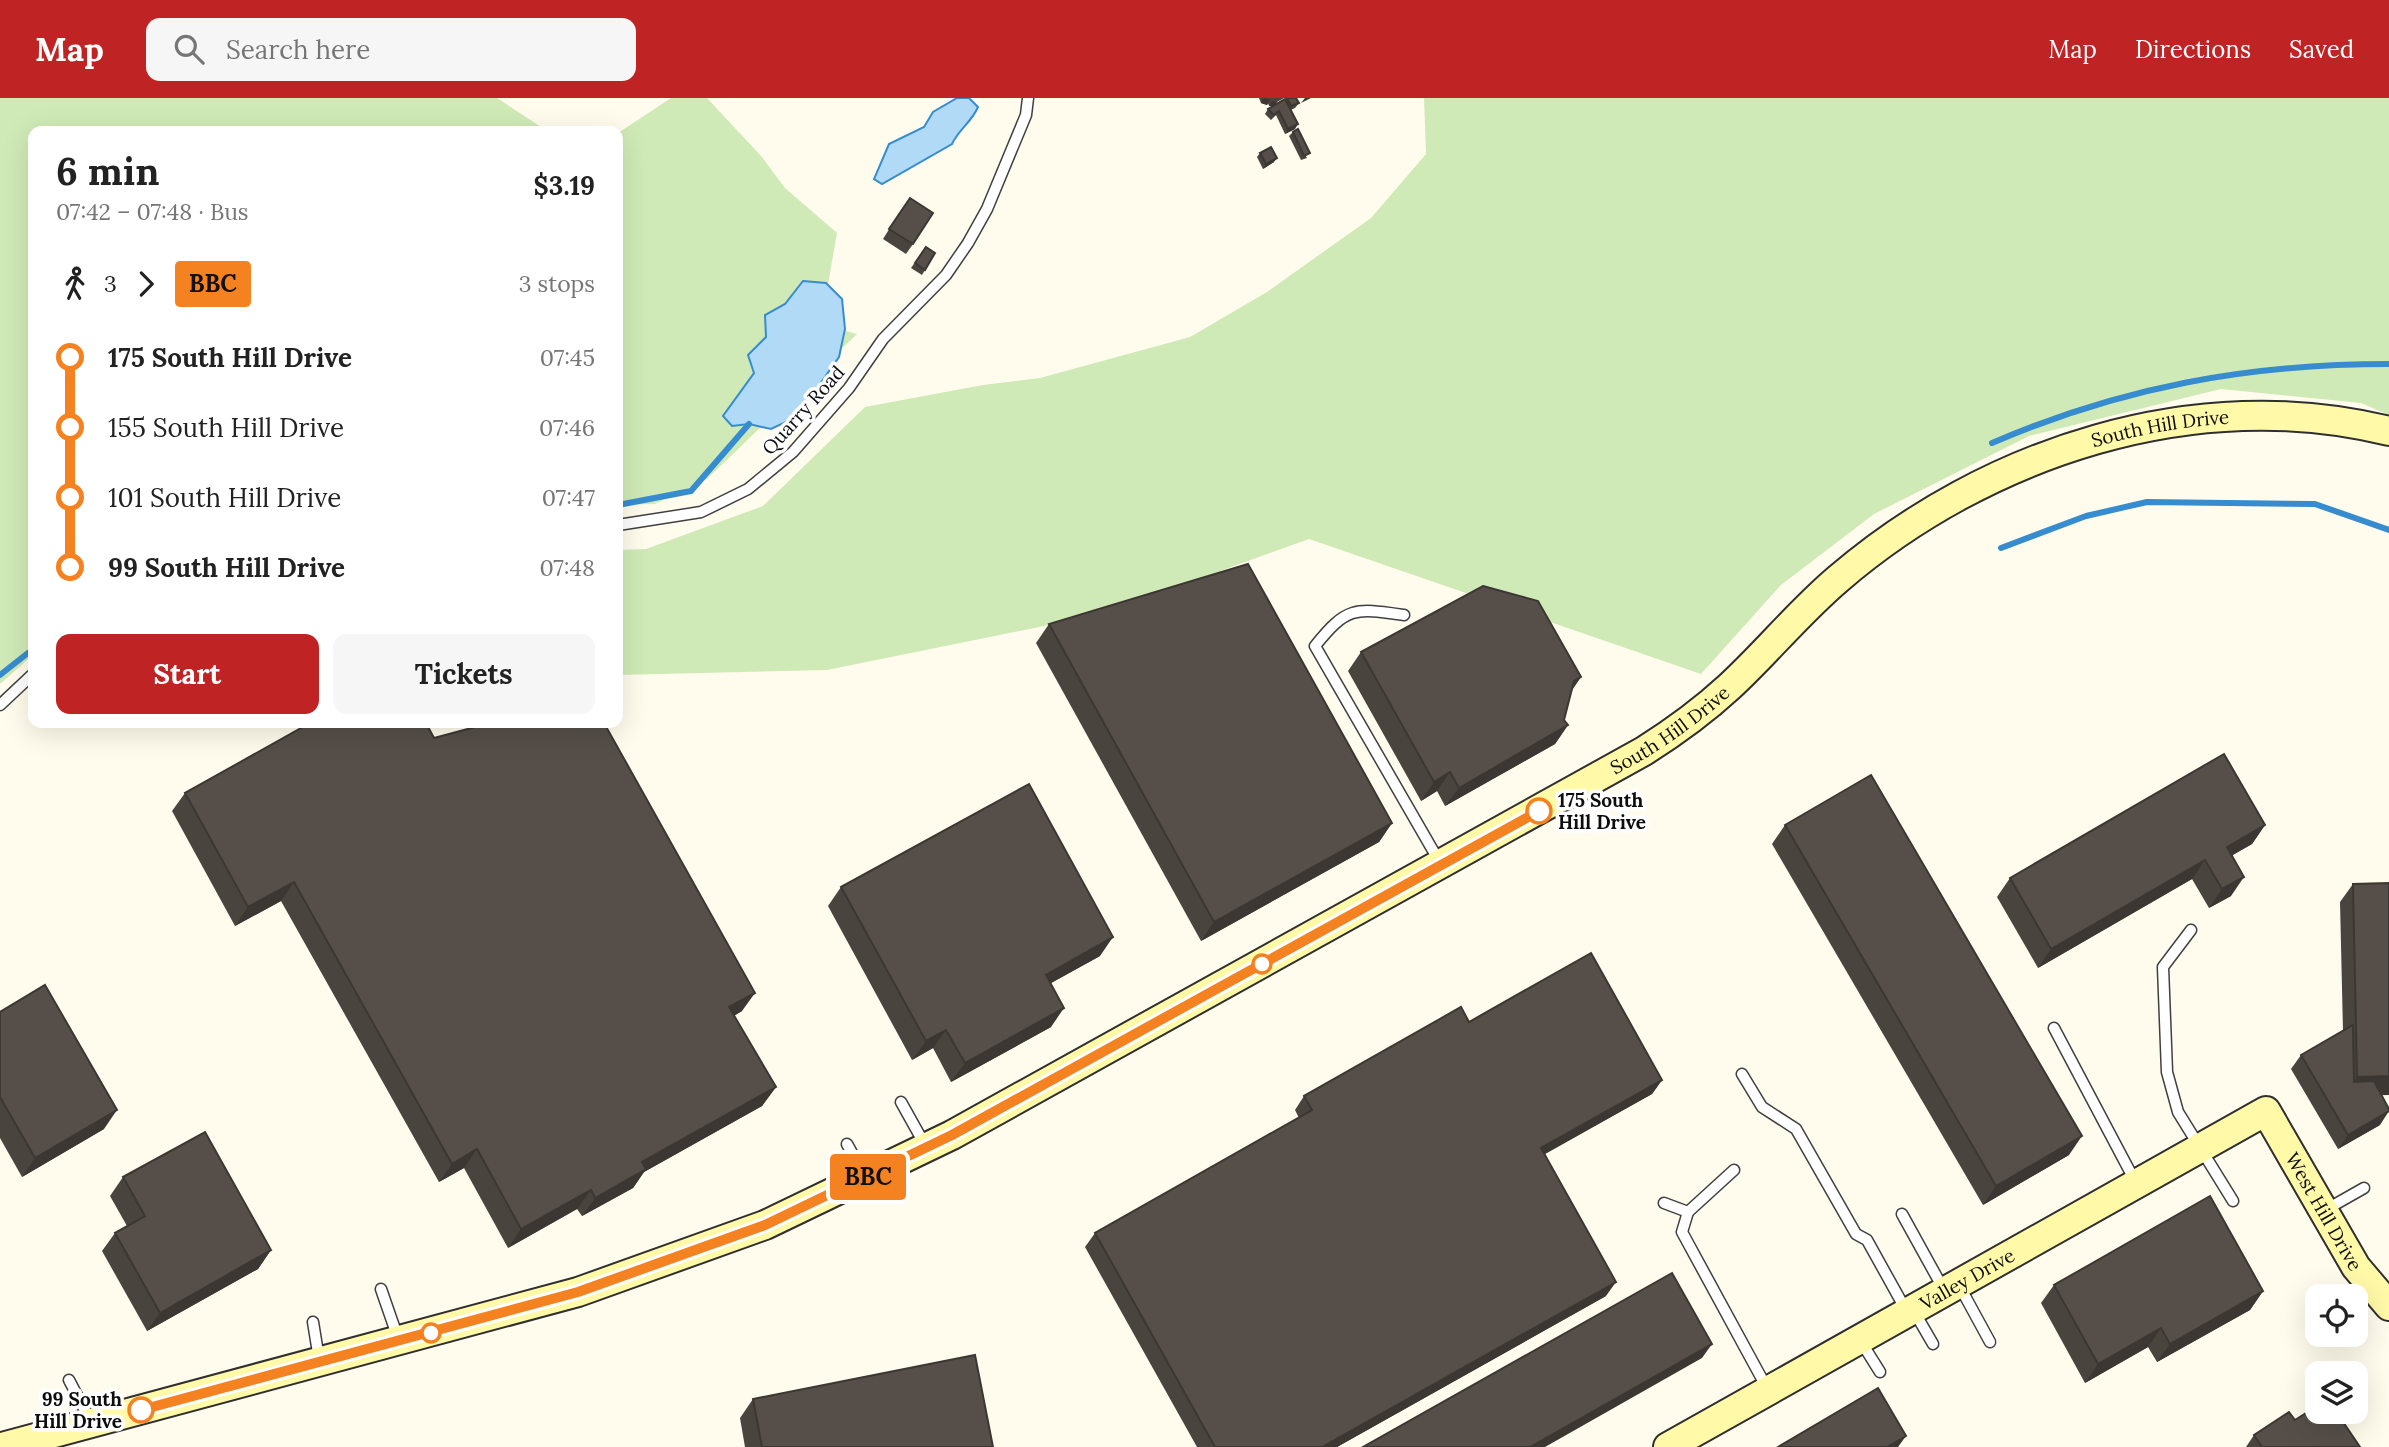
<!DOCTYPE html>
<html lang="en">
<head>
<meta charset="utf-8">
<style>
  :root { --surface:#fff; --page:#f6f6f6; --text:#222; --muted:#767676; --accent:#bf2324 }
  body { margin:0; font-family:Lora,serif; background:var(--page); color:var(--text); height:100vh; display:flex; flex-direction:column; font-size:26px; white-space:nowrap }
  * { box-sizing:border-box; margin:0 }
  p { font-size:23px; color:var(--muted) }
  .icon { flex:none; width:38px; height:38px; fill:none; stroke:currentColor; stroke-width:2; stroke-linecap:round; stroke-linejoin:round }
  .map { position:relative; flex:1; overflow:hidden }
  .panel { position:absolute; left:28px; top:28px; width:595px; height:602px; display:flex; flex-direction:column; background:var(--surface); border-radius:14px; box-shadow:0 7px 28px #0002 }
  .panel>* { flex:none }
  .badge { padding:0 14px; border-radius:5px; font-size:24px; line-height:46px }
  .tools { position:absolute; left:2305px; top:1186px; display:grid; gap:14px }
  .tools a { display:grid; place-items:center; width:63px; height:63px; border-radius:14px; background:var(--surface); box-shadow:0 7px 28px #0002; font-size:35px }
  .map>.badge { position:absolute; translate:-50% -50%; box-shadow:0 0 0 4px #fff }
  .legs { display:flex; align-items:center; gap:10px; height:77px; padding:0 28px; font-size:23px }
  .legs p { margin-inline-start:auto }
  .headline { display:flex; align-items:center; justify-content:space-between; height:119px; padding:0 28px }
  h1 { font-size:38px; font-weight:700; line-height:52px }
  .button { display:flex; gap:14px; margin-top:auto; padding:14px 28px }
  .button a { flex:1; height:80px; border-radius:14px; background:var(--accent); color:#fff; font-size:28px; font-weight:700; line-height:80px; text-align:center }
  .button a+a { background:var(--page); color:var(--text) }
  ul { padding:0 28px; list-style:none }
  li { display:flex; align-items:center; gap:24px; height:70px; font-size:26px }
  li i { display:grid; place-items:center; width:10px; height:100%; margin:0 9px; background:currentColor }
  li i::after { content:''; width:18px; height:18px; margin:-9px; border:5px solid; border-radius:50%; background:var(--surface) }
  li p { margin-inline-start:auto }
  li:first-child i { background:linear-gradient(#0000 50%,currentColor 0) }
  li:last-child i { background:linear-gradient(currentColor 50%,#0000 0) }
  header { display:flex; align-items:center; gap:42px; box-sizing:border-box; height:98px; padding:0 35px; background:var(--accent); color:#fff }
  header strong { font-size:33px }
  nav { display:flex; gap:38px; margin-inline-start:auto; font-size:24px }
  .search { width:490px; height:63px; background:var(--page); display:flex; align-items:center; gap:18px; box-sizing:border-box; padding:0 24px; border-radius:14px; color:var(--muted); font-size:26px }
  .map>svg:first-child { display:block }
  .green { fill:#cfeab6 }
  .water { fill:#b1daf7; stroke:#378ccf; stroke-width:2 }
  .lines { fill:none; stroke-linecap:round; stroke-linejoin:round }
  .stream { stroke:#378ccf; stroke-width:6 }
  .lane-casing { stroke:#404040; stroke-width:13 }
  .secondary-casing { stroke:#2f2f2f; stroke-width:32 }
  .lane { stroke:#fff; stroke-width:10 }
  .secondary { stroke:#fff9a8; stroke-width:28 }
  .wall { fill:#4a443f }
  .shaded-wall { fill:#3c3733 }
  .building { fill:#564f49; stroke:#3c3733; stroke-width:2 }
  .line-1-casing { stroke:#fff; stroke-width:16 }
  .line-1 { stroke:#f58220; stroke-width:10 }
  .stop-1-dot { fill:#fff; stroke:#f58220; stroke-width:3.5 }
  .labels { text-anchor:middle; stroke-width:7; stroke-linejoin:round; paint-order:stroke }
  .street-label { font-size:19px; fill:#0d0d0d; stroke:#fff }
  .stop-label { font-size:19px; font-weight:bold; fill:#0d0d0d; stroke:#fff; text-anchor:start }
</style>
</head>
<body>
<header>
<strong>Map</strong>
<div class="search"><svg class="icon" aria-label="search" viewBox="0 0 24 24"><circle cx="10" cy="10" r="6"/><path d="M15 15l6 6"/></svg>Search here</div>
<nav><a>Map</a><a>Directions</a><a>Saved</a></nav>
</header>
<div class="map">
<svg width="2389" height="1349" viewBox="0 0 2389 1349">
  <rect width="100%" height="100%" fill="#fffced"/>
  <g class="green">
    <path d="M0,0H497L547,33H33V557L0,586Z"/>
    <path d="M671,0H707L762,59L785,90L837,135L821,226L857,236L707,381L655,406L618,407V35Z"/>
    <path d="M1424,0H2389V317L2361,305L2221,291L2029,338L1874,416L1781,487L1701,576L1309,441L1098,517L827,572L618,577V452L646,451L763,408L865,309L983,287L1040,280L1190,239L1267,194L1371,120L1426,56Z"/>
  </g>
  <g class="water">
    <path d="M957,0H969L978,9C971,25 959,31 952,46L882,86L874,81L889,46L924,29L933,14Z"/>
    <path d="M803,183L826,185L842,201L845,231L839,259L815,293L786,324L771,331L749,326L732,328L723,318L754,275L748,257L766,239L765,217L785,206Z"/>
  </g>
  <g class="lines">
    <g class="stream">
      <path d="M1992,345C2122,289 2248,266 2389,266"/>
      <path d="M618,407L691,393L749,326"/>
      <path d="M2001,450L2086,418L2147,404L2315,406L2389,432"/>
      <path d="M0,577L33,551"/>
    </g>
    <defs>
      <g id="lane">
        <path d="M618,427L701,414L748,391L793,354L849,290L883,241L946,177L968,145L987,111L1026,17L1028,0"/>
        <path d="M1404,517C1355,510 1347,508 1315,548L1439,763"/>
        <path d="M0,607L33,576"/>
        <path d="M2191,832L2163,869L2167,974L2178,1014L2233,1103"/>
        <path d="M2054,930L2136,1085"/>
        <path d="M1742,976L1762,1009L1796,1031L1856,1136L1867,1142L1907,1214"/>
        <path d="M901,1004L925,1047"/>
        <path d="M847,1046L864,1077"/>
        <path d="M1664,1105L1688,1114L1682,1134L1768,1292"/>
        <path d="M2327,1111L2364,1090"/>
        <path d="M1688,1114L1734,1072"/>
        <path d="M1902,1116L1944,1192"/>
        <path d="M1960,1189L1990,1244"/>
        <path d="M381,1191L398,1240"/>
        <path d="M1915,1215L1933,1246"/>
        <path d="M313,1224L319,1261"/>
        <path d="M1860,1242L1880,1274"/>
        <path d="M69,1282L91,1324"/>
      </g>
      <g id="secondary">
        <path id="s1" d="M2,1349L578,1194L765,1127L952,1037L1644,653C1674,634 1703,613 1729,589C1766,555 1798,515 1838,481C1986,354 2196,285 2389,333"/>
        <path id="s2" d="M1668,1349L2266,1013L2356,1169L2389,1208"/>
      </g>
    </defs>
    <use href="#lane" class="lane-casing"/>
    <use href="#secondary" class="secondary-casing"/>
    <use href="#lane" class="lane"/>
    <use href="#secondary" class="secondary"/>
  </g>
  <g class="wall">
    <path d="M1259,0H1284L1277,4L1275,7L1287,0L1299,5L1295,10L1291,12L1295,31L1285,36L1276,17L1271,22L1265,16L1268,11L1273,8H1269L1268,5L1267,7L1261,5Z"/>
    <path d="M1293,34L1307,60L1301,62L1289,38Z"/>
    <path d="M1260,55L1274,64L1263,71L1257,59Z"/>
    <path d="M903,109L913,146L906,156L883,141Z"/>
    <path d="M926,149L935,155L922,177L911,170Z"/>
    <path d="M1049,526L1392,725L1379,744L1201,843L1036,545Z"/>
    <path d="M1361,554L1581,579L1571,593L1564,622L1568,627L1555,646L1445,708L1437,693L1421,703L1348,573Z"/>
    <path d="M434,640L742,913L734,918L776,989L762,1008L644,1074L633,1090L582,1118L577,1111L508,1150L464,1070L439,1084L281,803L235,828L172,713L185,695Z"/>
    <path d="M1785,727L2069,1057L1983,1107L1772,746Z"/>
    <path d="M2265,727L2252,746L2232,757L2231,798L2209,810L2192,781L2038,870L1997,799L2010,780Z"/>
    <path d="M2389,785V997H2381L2380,1027L2338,1051L2291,971L2301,957L2343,933L2340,804L2353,786Z"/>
    <path d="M841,789L1100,858L1051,885V929L951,984L933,950L912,962L828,808Z"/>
    <path d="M0,914L104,1031L22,1079L0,1040Z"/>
    <path d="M1469,924L1662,982L1652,996L1544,1056L1606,1198L1337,1349H1197L1085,1149L1095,1135L1299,1020L1295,1012L1304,998Z"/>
    <path d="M123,1079L271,1152L258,1171L147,1233L102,1153L115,1135L127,1128L110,1098Z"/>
    <path d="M2054,1187L2263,1193L2250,1212L2157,1264L2148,1249L2085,1285L2041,1205Z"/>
    <path d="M753,1301L993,1349H745L740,1320Z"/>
    <path d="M2295,1322L2338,1323L2360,1349H2246L2254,1337Z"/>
  </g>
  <g class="shaded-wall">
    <path d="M1264,0L1270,2L1267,7L1261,5Z"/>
    <path d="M1305,0H1311L1301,5Z"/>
    <path d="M1272,3L1277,4L1274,8H1269Z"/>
    <path d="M1298,26L1295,31L1285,36L1288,31Z"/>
    <path d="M1277,60L1274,64L1263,71L1266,66Z"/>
    <path d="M1581,579L1568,598L1574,583Z"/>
    <path d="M1568,627L1555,646L1445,708L1459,690Z"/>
    <path d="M1450,674L1437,693L1421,703L1434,684Z"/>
    <path d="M1392,725L1379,744L1201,843L1214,824Z"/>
    <path d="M2265,727L2252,746L2214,768L2227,749Z"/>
    <path d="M2205,762L2192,781L2038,870L2051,851Z"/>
    <path d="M2244,779L2231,798L2209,810L2222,791Z"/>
    <path d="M294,784L281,803L235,828L248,809Z"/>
    <path d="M1113,839L1100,858L1033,895L1046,877Z"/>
    <path d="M755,895L742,913L715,928L729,909Z"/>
    <path d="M1064,910L1051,929L951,984L965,965Z"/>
    <path d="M946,932L933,950L912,962L926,943Z"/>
    <path d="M2389,978V997L2344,998L2357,979Z"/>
    <path d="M1662,982L1652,996L1531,1064L1541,1050Z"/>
    <path d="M776,989L762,1008L644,1074L633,1090L582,1118L595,1100L642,1064Z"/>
    <path d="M117,1012L104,1031L22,1079L35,1060Z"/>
    <path d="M2389,1013L2380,1027L2338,1051L2348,1037Z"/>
    <path d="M2082,1038L2069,1057L1983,1107L1996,1088Z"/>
    <path d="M477,1051L464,1070L439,1084L452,1066Z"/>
    <path d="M591,1092L577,1111L508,1150L521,1131Z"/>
    <path d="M271,1152L258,1171L147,1233L160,1215Z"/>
    <path d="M1616,1184L1606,1198L1337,1349H1322Z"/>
    <path d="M2263,1193L2250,1212L2157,1264L2170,1246Z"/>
    <path d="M2161,1230L2148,1249L2085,1285L2098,1266Z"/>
    <path d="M1712,1246L1702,1260L1545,1349H1530Z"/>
    <path d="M1906,1338L1898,1349H1887Z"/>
  </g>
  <g class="building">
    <path d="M1287,0H1296L1299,5L1291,8Z"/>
    <path d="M1285,1L1298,26L1288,31L1279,13L1274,17L1268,11Z"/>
    <path d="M1298,31L1310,55L1304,58L1293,34Z"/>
    <path d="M1271,49L1277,60L1266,66L1260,55Z"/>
    <path d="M910,100L933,115L913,146L889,131Z"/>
    <path d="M926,149L935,155L925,172L915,165Z"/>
    <path d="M1248,466L1392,725L1214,824L1049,526Z"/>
    <path d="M1483,488L1538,503L1581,579L1574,583L1564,622L1568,627L1459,690L1450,674L1434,684L1361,554Z"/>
    <path d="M310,625H426L434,640L490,625H604L755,895L729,909L776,989L642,1064L646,1071L595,1100L591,1092L521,1131L477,1051L452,1066L294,784L248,809L185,695Z"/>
    <path d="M2224,656L2265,727L2227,749L2244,779L2222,791L2205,762L2051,851L2010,780Z"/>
    <path d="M1871,677L2082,1038L1996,1088L1785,727Z"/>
    <path d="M1029,686L1113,839L1046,877L1064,910L965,965L946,932L926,943L841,789Z"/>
    <path d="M2389,785V978L2357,979L2353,786Z"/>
    <path d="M1591,855L1662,982L1541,1050L1616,1184L1322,1349H1215L1095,1135L1312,1012L1304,998L1461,909L1469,924Z"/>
    <path d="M45,887L117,1012L35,1060L0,999V914Z"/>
    <path d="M2353,927L2354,984L2374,983L2389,1011V1013L2348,1037L2301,957Z"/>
    <path d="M205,1034L271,1152L160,1215L115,1135L145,1118L123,1079Z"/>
    <path d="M2210,1098L2263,1193L2170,1246L2161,1230L2098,1266L2054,1187Z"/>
    <path d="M1672,1175L1712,1246L1530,1349H1363Z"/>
    <path d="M975,1257L993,1349H762L753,1301Z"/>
    <path d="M1878,1290L1906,1338L1887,1349H1778Z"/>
    <path d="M2317,1308V1314H2333L2338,1323L2341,1321L2360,1349H2262L2254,1337L2289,1314L2295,1322Z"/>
  </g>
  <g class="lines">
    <defs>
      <path id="line-1" d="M141,1312L578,1194L765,1127L952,1037L1539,713"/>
    </defs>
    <use href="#line-1" class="line-1-casing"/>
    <use href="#line-1" class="line-1"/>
  </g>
  <g class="stop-1-dot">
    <circle cx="1539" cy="713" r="12"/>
    <circle cx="1262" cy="866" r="9"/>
    <circle cx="431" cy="1235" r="9"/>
    <circle cx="141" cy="1312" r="12"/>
  </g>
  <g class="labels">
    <g class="street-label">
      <text transform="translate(803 312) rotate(-48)" y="7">Quarry Road</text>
      <text dy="7" stroke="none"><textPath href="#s1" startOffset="2415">South Hill Drive</textPath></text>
      <text dy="7" stroke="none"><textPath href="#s1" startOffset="1827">South Hill Drive</textPath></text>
      <text dy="7" stroke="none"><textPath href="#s2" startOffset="802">West Hill Drive</textPath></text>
      <text dy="7" stroke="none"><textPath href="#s2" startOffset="343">Valley Drive</textPath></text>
    </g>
    <g class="stop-label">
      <text x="1558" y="709">175 South<tspan x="1558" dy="22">Hill Drive</tspan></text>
      <text x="122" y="1308" text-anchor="end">99 South<tspan x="122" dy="22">Hill Drive</tspan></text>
    </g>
  </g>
</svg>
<div class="tools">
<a><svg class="icon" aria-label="locate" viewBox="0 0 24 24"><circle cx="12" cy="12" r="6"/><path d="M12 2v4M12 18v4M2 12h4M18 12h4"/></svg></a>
<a><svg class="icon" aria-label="layers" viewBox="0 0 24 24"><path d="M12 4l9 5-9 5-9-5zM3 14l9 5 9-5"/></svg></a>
</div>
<b class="badge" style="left:868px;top:1079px;background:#f58220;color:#111">BBC</b>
<section class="panel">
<div class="headline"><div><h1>6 min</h1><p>07:42 – 07:48 · Bus</p></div><b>$3.19</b></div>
<div class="legs"><svg class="icon" aria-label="walk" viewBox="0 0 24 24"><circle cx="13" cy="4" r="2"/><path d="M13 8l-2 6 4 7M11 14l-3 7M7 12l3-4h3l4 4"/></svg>3<svg class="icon" aria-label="forward" viewBox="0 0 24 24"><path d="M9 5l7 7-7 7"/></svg><b class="badge" style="background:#f58220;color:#111">BBC</b><p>3 stops</p></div>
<ul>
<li><i style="color:#f58220"></i><b>175 South Hill Drive</b><p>07:45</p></li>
<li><i style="color:#f58220"></i><span>155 South Hill Drive</span><p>07:46</p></li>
<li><i style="color:#f58220"></i><span>101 South Hill Drive</span><p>07:47</p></li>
<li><i style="color:#f58220"></i><b>99 South Hill Drive</b><p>07:48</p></li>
</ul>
<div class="button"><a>Start</a><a>Tickets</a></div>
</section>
</div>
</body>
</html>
